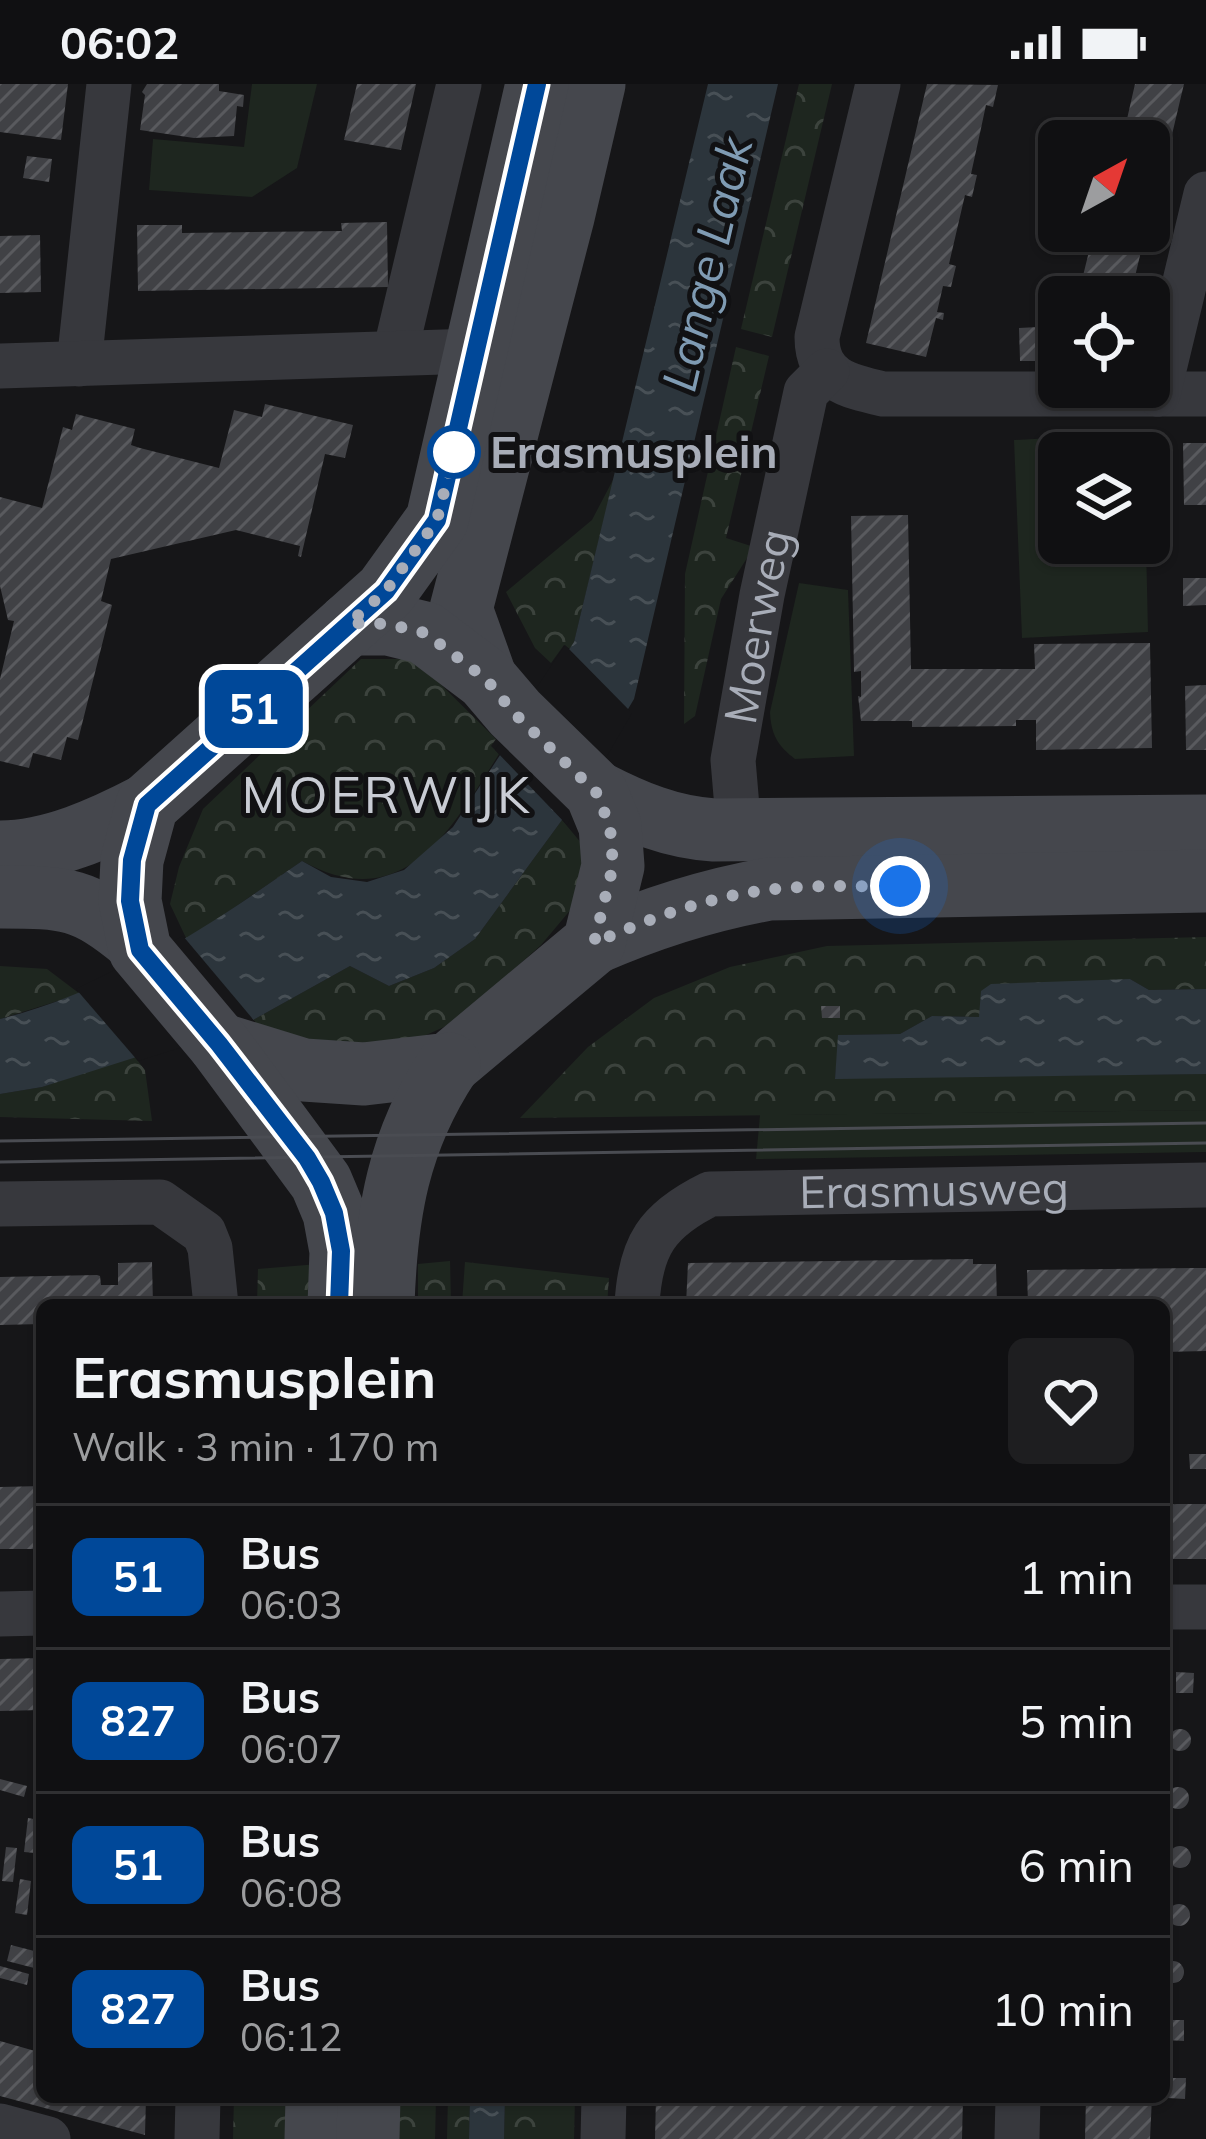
<!DOCTYPE html>
<html lang="en">
<head>
<meta charset="utf-8">
<style>
  :root { --surface:#101012; --page:#1e1e20; --text:#f1f3f6; --muted:#9c9d9f; --line:#303032 }
  body { margin:0; font-family:Mulish,sans-serif; background:var(--page); color:var(--text); height:100vh; display:flex; flex-direction:column; font-size:45px; white-space:nowrap }
  * { box-sizing:border-box; margin:0 }
  p { font-size:39px; color:var(--muted) }
  .icon { flex:none; width:66px; height:66px; fill:none; stroke:currentColor; stroke-width:2; stroke-linecap:round; stroke-linejoin:round }
  .map { position:relative; flex:1; overflow:hidden }
  .drawer { position:absolute; left:36px; top:1215px; width:1134px; height:804px; display:flex; flex-direction:column; background:var(--surface); border-radius:18px; box-shadow:0 3px 9px #0004,0 0 0 3px var(--line) }
  .drawer>* { flex:none }
  .badge { padding:0 24px; border-radius:18px; font-size:42px; line-height:78px }
  .needle { width:78px; rotate:40deg }
  .tools { position:absolute; left:1038px; top:36px; display:grid; gap:24px }
  .tools a { display:grid; place-items:center; width:132px; height:132px; border-radius:18px; background:var(--surface); box-shadow:0 3px 9px #0004,0 0 0 3px var(--line); font-size:60px }
  .you { position:absolute; width:60px; height:60px; margin:-30px; border:9px solid #fff; border-radius:50%; background:#1a73e8; box-shadow:0 0 0 18px #1a73e833 }
  .map>.badge { position:absolute; translate:-50% -50%; box-shadow:0 0 0 6px #fff }
  .round { display:grid; place-items:center; flex:none; width:126px; height:126px; border-radius:18px; background:var(--page) }
  .summary { display:flex; align-items:center; justify-content:space-between; height:204px; padding:0 36px }
  h1 { font-size:57px; font-weight:700; line-height:90px }
  ul { padding:0; list-style:none }
  li { display:flex; align-items:center; gap:36px; height:144px; padding:0 36px; border-top:3px solid var(--line) }
  li div { flex:1 }
  li b { display:block; font-size:45px }
  li em { font-style:normal }
  li .badge { min-width:132px; font-weight:700; text-align:center }
  .status { display:flex; justify-content:space-between; align-items:center; height:84px; padding:0 60px; background:var(--surface); direction:ltr }
  .status svg { height:33px; fill:currentColor }
  .map>svg:first-child { display:block }
  .grass { fill:#1e261f }
  .forest { fill:url(#forest-crowns) }
  .water { fill:url(#water-ripples) }
  .pier { fill:#161618 }
  .building { fill:url(#building-hatch) }
  .lines { fill:none; stroke-linecap:round; stroke-linejoin:round }
  .street { stroke:#37383d; stroke-width:45 }
  .secondary { stroke:#45474d; stroke-width:63 }
  .tram { stroke:#4a4c52; stroke-width:3 }
  .line-casing { stroke:#fff; stroke-width:27 }
  .line { stroke:#004899; stroke-width:18 }
  .walk { stroke:#a8adb8; stroke-width:12; stroke-dasharray:0 21.6 }
  .stop-dot { fill:#fff; stroke:#004899; stroke-width:6 }
  .labels { text-anchor:middle; stroke-width:10; stroke-linejoin:round; paint-order:stroke }
  .stop-label { font-size:45px; font-weight:bold; fill:#a8adb8; stroke:#111113; text-anchor:start }
  .street-label { font-size:45px; fill:#a8adb8; stroke:#111113 }
  .water-label { font-size:48px; font-style:italic; fill:#7f9bb3; stroke:#111113 }
  .quarter-label { font-size:51px; letter-spacing:3px; fill:#c9ccd4; stroke:#111113 }
</style>
</head>
<body>
<div class="status"><b>06:02</b><svg viewBox="0 0 49 12"><path d="M0 12V9h3v3zM5 12V6h3v6zM10 12V3h3v9zM15 12V0h3v12zM26 1h20v11H26zM47 4h2v5h-2z"/></svg></div>
<div class="map">
<svg width="1206" height="2055" viewBox="0 0 1206 2055">
  <defs>
    <pattern id="forest-crowns" width="20" height="18" patternUnits="userSpaceOnUse" patternTransform="scale(3)"><rect width="20" height="18" fill="#1e261f"/><path d="M2 6a3 3 0 1 1 6 0M12 15a3 3 0 1 1 6 0" fill="none" stroke="#3c433d"/></pattern>
    <pattern id="water-ripples" width="26" height="14" patternUnits="userSpaceOnUse" patternTransform="scale(3)"><rect width="26" height="14" fill="#2c353c"/><path d="M2 4q2-2 4 0t4 0M15 11q2-2 4 0t4 0" fill="none" stroke="#485056"/></pattern>
    <pattern id="building-hatch" width="6" height="6" patternUnits="userSpaceOnUse" patternTransform="scale(3)"><rect width="6" height="6" fill="#404145"/><path d="M-1 1l2-2M0 6l6-6M5 7l2-2" fill="none" stroke="#595a5e"/></pattern>
  </defs>
  <rect width="100%" height="100%" fill="#161618"/>
  <g class="grass">
    <path d="M252,0H317L297,84L252,113L149,106L153,55L244,63Z"/>
    <path d="M1144,349V369H1059V459H1146L1148,548L1022,554L1014,356Z"/>
    <path d="M799,499L848,506L854,672L795,675C778,662 771,651 770,628Z"/>
    <path d="M1206,1026V1068L756,1075L760,1031Z"/>
  </g>
  <g class="forest">
    <path d="M799,0H832L772,253L741,245Z"/>
    <path d="M736,263L769,272L726,454L754,463L721,515L695,632L684,640L685,490Z"/>
    <path d="M614,394L574,558L570,565L564,561L551,579L535,564L506,508L592,436Z"/>
    <path d="M361,575H415L496,655L491,662L499,670C450,747 404,833 302,777L187,856L170,820L179,783L203,725Z"/>
    <path d="M562,736L587,766L583,811L541,861L455,938L395,965L344,963L262,946L253,936L350,882L389,902L434,884L475,855Z"/>
    <path d="M1206,853V905L1149,906L1130,895L979,933L932,932L900,950L839,951L835,994L1206,990V1026L520,1034L588,963L654,914L730,883L827,862Z"/>
    <path d="M0,882L47,885L80,910L0,935Z"/>
    <path d="M134,972L145,986L152,1037L0,1033V1010L42,1003Z"/>
    <path d="M450,1177L451,1221H418V1180Z"/>
    <path d="M465,1178L609,1194L607,1221H462Z"/>
    <path d="M319,1180L317,1221H257L258,1185Z"/>
    <path d="M234,2013H297L296,2055H233Z"/>
    <path d="M394,2013H436L435,2055H393Z"/>
    <path d="M448,2013H470L469,2055H447Z"/>
    <path d="M505,2013H575L574,2055H504Z"/>
  </g>
  <g class="water">
    <path d="M708,0H778L634,615L562,736L475,855L434,884L389,902L350,882L253,936L42,1003L0,1010V935C114,906 207,843 302,777L331,793L367,798L404,786L453,743L574,558Z"/>
    <path d="M1130,895L1149,906L1206,905V990L835,995L838,951L900,950L932,932L979,933L981,907L991,900Z"/>
    <path d="M470,2013H505L504,2055H469Z"/>
  </g>
  <g class="pier">
    <path d="M565,561L632,629L567,741L495,666Z"/>
    <path d="M183,852L257,940L138,977L76,905Z"/>
  </g>
  <g class="building">
    <path d="M0,0H68L61,56L0,48Z"/>
    <path d="M147,0H219V7L244,11L243,23L237,22L234,52L194,54L140,46L145,11L142,8Z"/>
    <path d="M357,0H416L401,66L344,56Z"/>
    <path d="M927,0L998,1L993,23L986,21L980,49L971,90L977,91L972,113L965,111L949,180L956,182L951,203L943,202L937,228L944,229L943,236L936,234L926,273L866,259Z"/>
    <path d="M1135,0H1184L1151,139L1149,57H1122L1126,40L1116,38L1118,33L1127,35Z"/>
    <path d="M27,72L52,75L49,98L23,94Z"/>
    <path d="M387,138L388,203L138,207L137,141H182V149L342,147L341,139Z"/>
    <path d="M1094,147H1146L1130,213H1084L1085,207L1074,205L1076,199L1081,200Z"/>
    <path d="M40,151L41,208L0,209V152Z"/>
    <path d="M1038,243V277H1020L1019,244Z"/>
    <path d="M265,320L353,341L345,374L325,370L301,473L298,472L300,462L236,446L111,475L101,517L112,521L78,656L67,653L61,676L33,669L29,684L0,677V595L14,537L8,536L0,502V413L42,424L63,343L72,346L76,330L135,345L131,361L140,364L219,384L234,326L262,333Z"/>
    <path d="M1183,359H1206V421H1184Z"/>
    <path d="M908,431L911,585H1035L1034,560L1150,559L1152,664L1036,666V636H1016V642L912,643V637H861L858,612L861,613V587L854,588L851,432Z"/>
    <path d="M1183,494H1206V521L1183,522Z"/>
    <path d="M1206,601V666H1186L1185,602Z"/>
    <path d="M821,922H840V934H822Z"/>
    <path d="M973,1175V1180H996L997,1221H686L688,1179Z"/>
    <path d="M152,1178L153,1221H42V1240L0,1241V1193L97,1191L100,1192L101,1201H118V1179Z"/>
    <path d="M1193,1184H1206V1267L1164,1268V1221H1028L1027,1186Z"/>
    <path d="M1189,1370H1206V1385H1190Z"/>
    <path d="M42,1402V1465H0V1403Z"/>
    <path d="M1177,1420H1206V1475H1164V1421Z"/>
    <path d="M42,1574V1626L0,1627V1575Z"/>
    <path d="M1176,1588L1194,1589L1193,1609H1176Z"/>
    <circle cx="1180" cy="1656" r="11"/>
    <path d="M0,1695L27,1702L24,1713L0,1706Z"/>
    <circle cx="1178" cy="1714" r="11"/>
    <path d="M28,1734L39,1736L35,1769L24,1768Z"/>
    <circle cx="1180" cy="1773" r="11"/>
    <path d="M6,1763L17,1764L13,1798L2,1797Z"/>
    <path d="M20,1795L31,1797L27,1831L15,1829Z"/>
    <circle cx="1179" cy="1831" r="11"/>
    <path d="M11,1861L42,1869V1886L7,1877Z"/>
    <circle cx="1173" cy="1888" r="11"/>
    <path d="M0,1882L29,1890L27,1901L0,1894Z"/>
    <path d="M1167,1936H1184V1957L1166,1956Z"/>
    <path d="M0,1957L42,1969V2013H106L120,2017V2013H146L145,2051L0,2012Z"/>
    <path d="M1169,1994H1186L1185,2015L1168,2014Z"/>
    <path d="M656,2013H963L962,2055H655Z"/>
    <path d="M1086,2013H1152L1150,2055H1085Z"/>
  </g>
  <g class="lines">
    <g class="street">
      <path d="M878,0L817,253C817,295 847,302 883,310H1206"/>
      <path d="M395,269L459,0"/>
      <path d="M79,280L109,0"/>
      <path d="M0,282L475,267"/>
      <path d="M1158,310L1206,110"/>
      <path id="s1" d="M739,747L733,676L762,511L806,308L827,287"/>
      <path d="M0,1120L160,1118L204,1149L210,1164L216,1221"/>
      <path id="s2" d="M637,1221C640,1162 657,1136 710,1110L1206,1101"/>
      <path d="M1164,1523H1206"/>
      <path d="M0,1530L42,1529"/>
      <path d="M0,2042L48,2055"/>
      <path d="M197,2055L198,2013"/>
      <path d="M603,2055L604,2013"/>
      <path d="M1017,2055L1018,2013"/>
    </g>
    <g class="secondary">
      <path d="M486,595L461,525L563,133L594,0"/>
      <path d="M596,708C635,728 670,743 714,746L1206,742"/>
      <path d="M0,768C50,768 103,744 147,721"/>
      <path d="M0,813C67,813 84,814 136,857"/>
      <path d="M594,859C651,834 708,816 769,805L1206,797"/>
      <path d="M219,960L304,986L364,990L449,980L594,859L613,782L610,742L596,708L515,629L486,595L425,549L388,540H349"/>
      <path d="M339,1221L341,1167L334,1129L321,1098L219,960L140,866L130,817L132,776L147,721L386,507L437,436L537,0"/>
      <path d="M383,1221C386,1130 398,1057 449,980"/>
      <path d="M316,2055L317,2013"/>
      <path d="M368,2055L369,2013"/>
    </g>
    <g class="tram">
      <path d="M0,1057L1206,1039"/>
      <path d="M0,1078L1206,1059"/>
    </g>
  </g>
  <g class="lines">
    <defs>
      <path id="line" d="M339,1221L341,1167L334,1129L321,1098L307,1074L219,960L140,866L130,817L132,776L147,721L386,507L437,436L537,0"/>
    </defs>
    <use href="#line" class="line-casing"/>
    <use href="#line" class="line"/>
    <path class="walk" d="M454,368L437,436L386,507L349,539L388,540L425,549L486,595L514,629L596,708L610,742L613,782L594,859C649,835 706,813 767,806C810,800 856,803 900,802"/>
  </g>
  <circle class="stop-dot" cx="454" cy="368" r="24"/>
  <g class="labels">
    <g class="stop-label">
      <text x="490" y="384">Erasmusplein</text>
    </g>
    <g class="street-label">
      <text dy="16" stroke="none"><textPath href="#s1" startOffset="207">Moerweg</textPath></text>
      <text dy="16" stroke="none"><textPath href="#s2" startOffset="366">Erasmusweg</textPath></text>
    </g>
    <g class="water-label">
      <text transform="translate(707 180) rotate(-77)" y="17">Lange Laak</text>
    </g>
    <g class="quarter-label">
      <text x="387" y="729">MOERWIJK</text>
    </g>
  </g>
</svg>
<div class="tools">
<a><svg class="needle" viewBox="-14 -14 28 28"><path d="M0-13l5 13h-10z" fill="#e53935"/><path d="M0 13l5-13h-10z" fill="#9c9d9f"/></svg></a>
<a><svg class="icon" aria-label="locate" viewBox="0 0 24 24"><circle cx="12" cy="12" r="6"/><path d="M12 2v4M12 18v4M2 12h4M18 12h4"/></svg></a>
<a><svg class="icon" aria-label="layers" viewBox="0 0 24 24"><path d="M12 4l9 5-9 5-9-5zM3 14l9 5 9-5"/></svg></a>
</div>
<div class="you" style="left:900px;top:802px"></div>
<b class="badge" style="left:254px;top:625px;background:#004899;color:#fff">51</b>
<section class="drawer">
<div class="summary"><div><h1>Erasmusplein</h1><p>Walk · 3 min · 170 m</p></div><a class="round"><svg class="icon" aria-label="heart" viewBox="0 0 24 24"><path d="M12 20l-8-8c-3-5 5-10 8-4 3-6 11-1 8 4z"/></svg></a></div>
<ul>
<li><span class="badge" style="background:#004899;color:#fff">51</span><div><b>Bus</b><p>06:03</p></div><em>1 min</em></li>
<li><span class="badge" style="background:#004899;color:#fff">827</span><div><b>Bus</b><p>06:07</p></div><em>5 min</em></li>
<li><span class="badge" style="background:#004899;color:#fff">51</span><div><b>Bus</b><p>06:08</p></div><em>6 min</em></li>
<li><span class="badge" style="background:#004899;color:#fff">827</span><div><b>Bus</b><p>06:12</p></div><em>10 min</em></li>
</ul>
</section>
</div>
</body>
</html>
